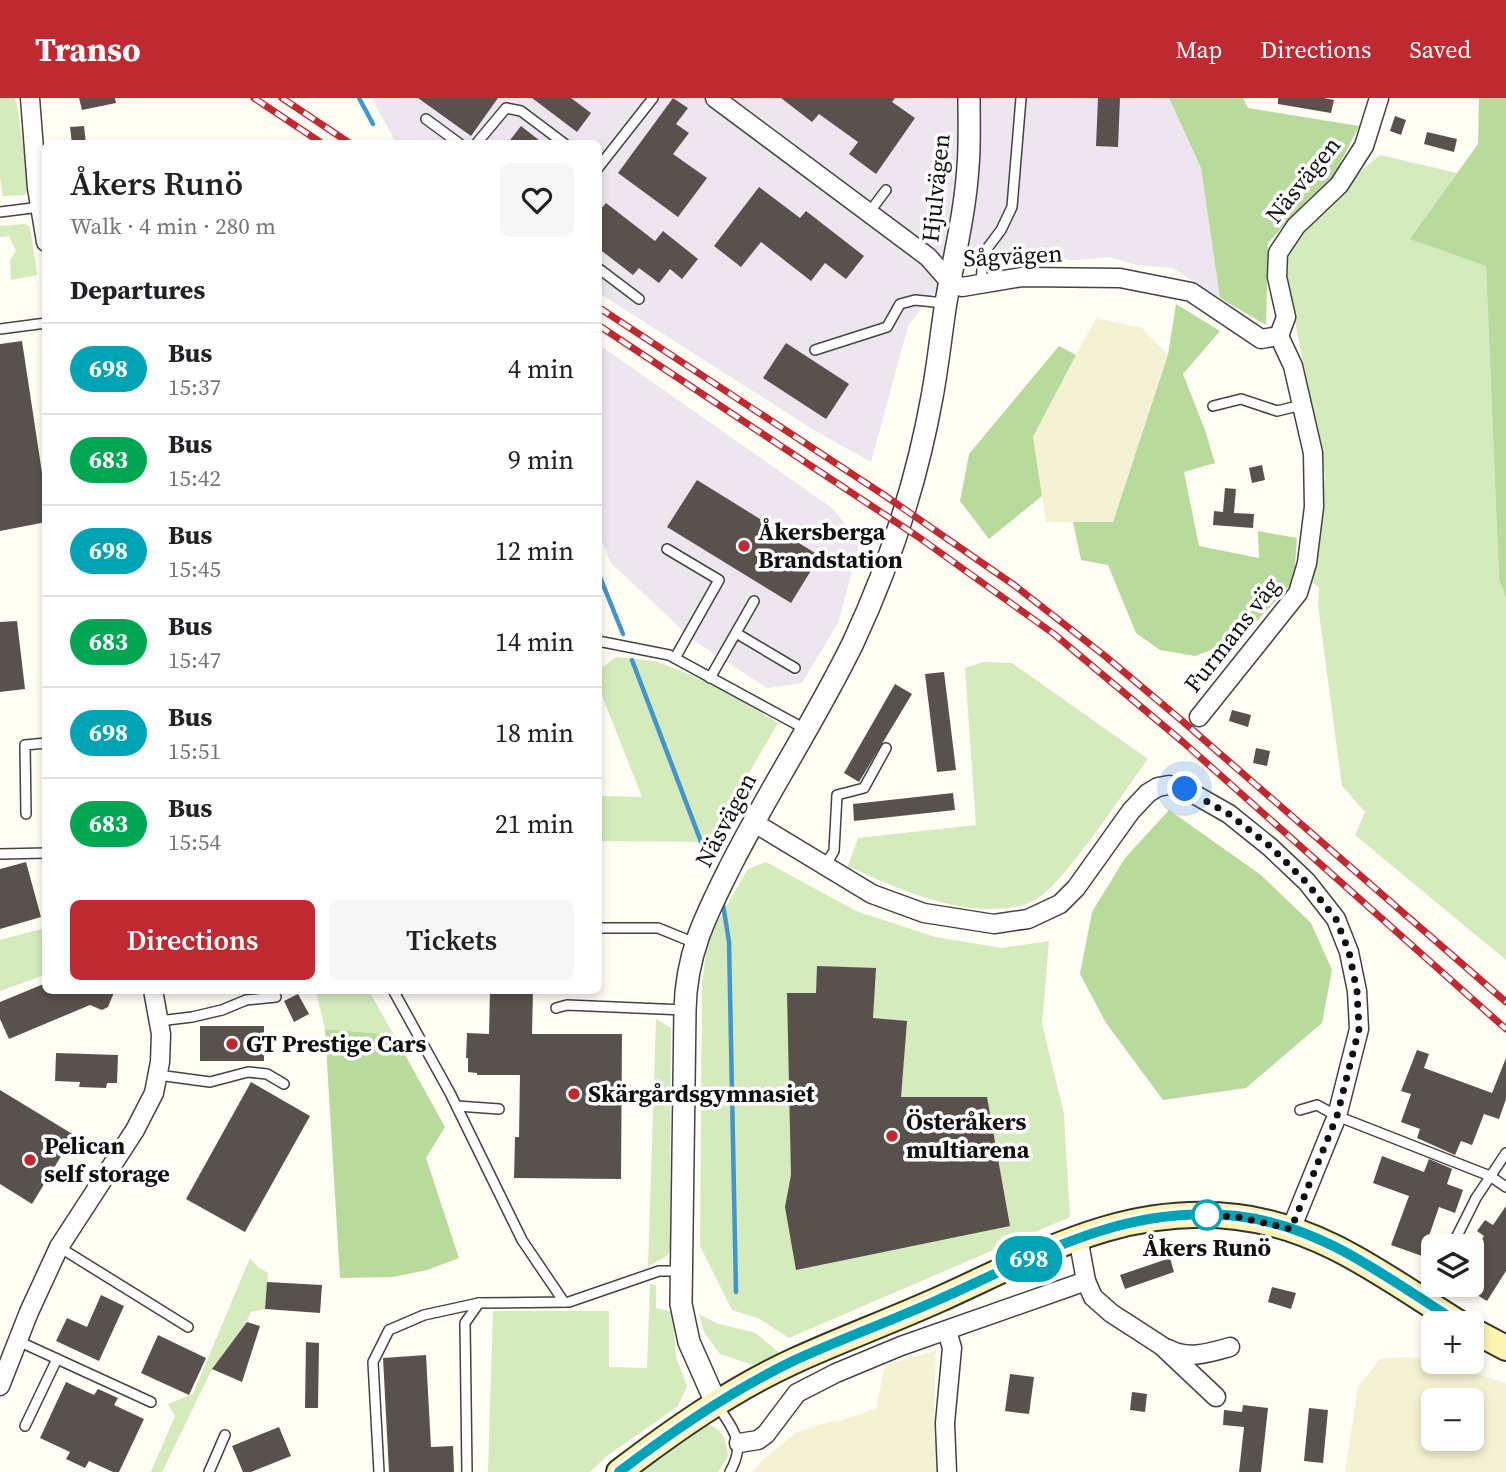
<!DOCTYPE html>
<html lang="en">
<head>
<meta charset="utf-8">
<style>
  :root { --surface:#fff; --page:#f6f6f6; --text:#202124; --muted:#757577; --line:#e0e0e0; --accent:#bf2a32 }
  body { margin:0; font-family:"Source Serif 4",serif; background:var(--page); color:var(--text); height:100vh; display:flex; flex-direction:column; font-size:26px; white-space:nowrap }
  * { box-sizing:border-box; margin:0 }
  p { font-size:23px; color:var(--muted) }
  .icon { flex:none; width:38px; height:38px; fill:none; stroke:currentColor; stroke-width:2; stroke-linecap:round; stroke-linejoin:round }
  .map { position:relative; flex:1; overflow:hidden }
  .drawer { position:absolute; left:42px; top:42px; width:560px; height:854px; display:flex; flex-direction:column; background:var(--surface); border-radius:10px; box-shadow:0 4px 10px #0003 }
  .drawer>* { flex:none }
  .badge { padding:0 14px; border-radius:23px; font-size:24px; line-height:46px }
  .buttons { position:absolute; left:1421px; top:1136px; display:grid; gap:14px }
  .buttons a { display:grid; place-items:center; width:63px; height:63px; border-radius:10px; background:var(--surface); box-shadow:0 4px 10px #0003; font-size:35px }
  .you { position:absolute; width:35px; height:35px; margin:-18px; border:5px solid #fff; border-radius:50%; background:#1a73e8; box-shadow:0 0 0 10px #1a73e833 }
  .map>.badge { position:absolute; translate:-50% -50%; box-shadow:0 0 0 4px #fff }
  h2 { padding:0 28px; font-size:26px; line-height:63px }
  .round { display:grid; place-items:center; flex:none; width:74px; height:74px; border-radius:10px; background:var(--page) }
  .overview { display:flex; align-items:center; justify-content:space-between; height:119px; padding:0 28px }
  h1 { font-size:33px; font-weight:600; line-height:52px }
  .button { display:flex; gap:14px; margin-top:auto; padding:14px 28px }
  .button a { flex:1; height:80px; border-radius:10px; background:var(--accent); color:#fff; font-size:28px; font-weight:600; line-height:80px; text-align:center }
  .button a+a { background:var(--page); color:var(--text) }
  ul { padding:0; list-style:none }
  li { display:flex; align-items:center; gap:21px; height:91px; padding:0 28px; border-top:2px solid var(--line) }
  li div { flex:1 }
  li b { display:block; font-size:26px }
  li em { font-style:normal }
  li .badge { min-width:77px; font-weight:700; text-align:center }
  header { display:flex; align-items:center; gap:42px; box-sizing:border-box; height:98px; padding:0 35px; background:var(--accent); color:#fff }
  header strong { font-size:33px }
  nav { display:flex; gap:38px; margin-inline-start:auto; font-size:24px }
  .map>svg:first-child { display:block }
  .industrial { fill:#ede6ee }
  .farmland { fill:#f5f2d4; fill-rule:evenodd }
  .green { fill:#d5eabd }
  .forest { fill:#b9da9d }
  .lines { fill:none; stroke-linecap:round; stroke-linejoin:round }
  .stream { stroke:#4296cb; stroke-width:4.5 }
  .building { fill:#59514d }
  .service-casing { stroke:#434343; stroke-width:12 }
  .minor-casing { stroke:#434343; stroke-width:21 }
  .tertiary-casing { stroke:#434343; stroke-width:24 }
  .secondary-casing { stroke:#323232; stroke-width:28 }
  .service { stroke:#fff; stroke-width:9 }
  .minor { stroke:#fff; stroke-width:18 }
  .tertiary { stroke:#fff; stroke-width:21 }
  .secondary { stroke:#fdf4b1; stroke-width:24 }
  .rail-casing { stroke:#bf2a32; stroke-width:7 }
  .rail { stroke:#fff; stroke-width:4.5; stroke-dasharray:13; stroke-linecap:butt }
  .line-casing { stroke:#fff; stroke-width:16 }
  .line { stroke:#00a3b4; stroke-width:10 }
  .walk { stroke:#101010; stroke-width:7; stroke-dasharray:0 12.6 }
  .poi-dot { fill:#bf2a32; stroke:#fff; stroke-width:2.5 }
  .stop-dot { fill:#fff; stroke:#00a3b4; stroke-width:3.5 }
  .labels { text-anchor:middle; stroke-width:7; stroke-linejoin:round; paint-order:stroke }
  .street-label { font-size:24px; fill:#101010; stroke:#fff }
  .poi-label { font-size:24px; font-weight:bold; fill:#101010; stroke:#fff; text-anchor:start }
  .stop-label { font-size:24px; font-weight:bold; fill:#101010; stroke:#fff }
</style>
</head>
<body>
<header>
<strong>Transo</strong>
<nav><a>Map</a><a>Directions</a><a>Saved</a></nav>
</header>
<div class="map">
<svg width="1506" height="1374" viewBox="0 0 1506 1374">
  <rect width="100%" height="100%" fill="#fffdf4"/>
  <g class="industrial">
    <path d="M372,0H1169L1201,70L1220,200L1172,170L1137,167L1109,159L1077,162L960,161L908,228L871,364L814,332L599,195L598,46L396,45Z"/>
    <path d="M598,246L832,410L860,444L838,525L802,585L767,590L693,542L611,465L599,436Z"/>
  </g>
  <g class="farmland">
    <path d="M1096,220L1142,230L1168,257L1113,425L1046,424L1033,339Z"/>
    <path d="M936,1253L934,1322L942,1374H752L763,1362L797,1334L824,1325L850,1320L876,1310L885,1267Z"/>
    <path d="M1400,1259L1423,1260L1506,1285V1374H1345L1358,1289L1380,1261ZM1433,1302H1472V1340H1433Z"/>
  </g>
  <g class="green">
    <path d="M0,0H14L17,7L29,88L25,97L3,98L0,80Z"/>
    <path d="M1380,57L1457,75L1411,141L1486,168L1499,481L1506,500V862L1355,737L1365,714L1342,688L1318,507L1319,489L1310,483L1325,378L1295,223L1282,177L1294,145L1350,82Z"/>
    <path d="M25,126L30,129L37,177L11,182L10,162L16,153L9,138L0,139V128Z"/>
    <path d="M616,559L655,563L712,585L778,625L709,744L599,743V698L642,699L599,590V572Z"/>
    <path d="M983,564L1012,565L1148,661C1126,690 1061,791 1033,803C978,827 899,792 848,768L858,740L976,727L965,570Z"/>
    <path d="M766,764L856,813L935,839L1002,850L1049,843L1042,926L1064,1016L1070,1119L789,1240L758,1220L732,1212L700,1148L702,885L708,840L748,771Z"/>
    <path d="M45,830V877L0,893V842Z"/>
    <path d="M316,893H369L394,937L325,931Z"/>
    <path d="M656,921L671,930L670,1152L667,1158L648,1168Z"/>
    <path d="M250,1160L259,1170L268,1175L265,1211L251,1214L245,1226L212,1271L162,1374H151L175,1318L168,1306L193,1296Z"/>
    <path d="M650,1186L656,1187V1210L673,1214L676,1259L687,1288L678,1308L607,1358L590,1374H488L493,1213H609V1269L647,1270Z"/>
    <path d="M699,1216L716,1225L756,1235L779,1255L753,1267L720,1256L704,1234Z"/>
    <path d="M701,1325C722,1328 726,1340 728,1359L718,1374H634Z"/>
  </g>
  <g class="forest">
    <path d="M1169,0H1243L1248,10L1359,28L1331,83L1302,108L1268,145L1266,227L1220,200L1201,70Z"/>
    <path d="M1479,0H1506V500L1499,481L1486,168L1410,141L1478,46Z"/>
    <path d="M1176,206L1220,233L1183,276L1205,332L1215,365L1184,374L1199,448L1259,460L1258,433L1297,440L1294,483L1240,541L1195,558L1160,552L1136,535L1108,467L1081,462L1073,424H1113L1168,257Z"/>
    <path d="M1059,248L1076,257L1033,339L1042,398L989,441L960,403L969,356Z"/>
    <path d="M1169,712L1261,777L1311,825L1332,872L1322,925L1246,990L1163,1002L1106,925L1080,876L1092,814L1125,760Z"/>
    <path d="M325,931L394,937L445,1029L426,1060L459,1160L427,1172L393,1179L340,1180Z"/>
  </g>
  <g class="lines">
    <g class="stream">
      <path d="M359,0L373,26"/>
      <path d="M598,474L623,536"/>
      <path d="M632,562L703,749"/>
      <path d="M723,806L729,844L736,1194"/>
    </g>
  </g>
  <g class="building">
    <path d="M79,0H115L116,5L82,12Z"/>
    <path d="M418,0H498L471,38Z"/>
    <path d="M532,0H571L591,15L577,34Z"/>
    <path d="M673,0L688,10L676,26L689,35L673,56L707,80L678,119L618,75Z"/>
    <path d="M781,0H895L892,4L915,20L876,76L849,56L858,44L819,16L812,24Z"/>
    <path d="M1098,0H1120L1118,49L1096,48Z"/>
    <path d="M1278,0H1324L1334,2L1331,15L1278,6Z"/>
    <path d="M1395,18L1406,22L1401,37L1390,33Z"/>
    <path d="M84,28L86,46H72L70,29Z"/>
    <path d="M521,28L544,46H507Z"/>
    <path d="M1427,34L1457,41L1454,54L1424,46Z"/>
    <path d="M759,89L800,120L806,113L864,158L846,181L825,165L811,183L761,144L741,169L714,148Z"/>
    <path d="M606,105L655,143L663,133L698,161L682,181L670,171L659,185L639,170L633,177L598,150V114Z"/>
    <path d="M22,243L46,401V424L0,433V246Z"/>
    <path d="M786,245L849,286L826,321L763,280Z"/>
    <path d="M1262,367L1265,382L1252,385L1249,370Z"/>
    <path d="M697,382L820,458L791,505L667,429Z"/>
    <path d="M1225,390L1236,391L1234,415L1254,416L1253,430L1213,427L1214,413L1223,414Z"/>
    <path d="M17,523L25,591L0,594V524Z"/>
    <path d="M944,574L956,672L937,674L925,576Z"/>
    <path d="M895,586L912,596L859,684L844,675Z"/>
    <path d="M1232,612L1251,617L1248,629L1229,623Z"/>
    <path d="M1256,650L1270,653L1267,668L1253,665Z"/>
    <path d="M953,695L955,712L854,723L853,706Z"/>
    <path d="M26,764L41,819L0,831V771Z"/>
    <path d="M817,868L876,870L873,920L907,923L901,999H987L1010,1128L796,1172L785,1109L791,1077L787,895H816Z"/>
    <path d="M46,885V892H115L108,909L102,912L90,907L9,941L0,921V904Z"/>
    <path d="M490,892H533L532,936H622L621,1081L514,1080L515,1039H519L520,977H477V975L468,974V960H466L467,935L489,936Z"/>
    <path d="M298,896L309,916L294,924L284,903Z"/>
    <rect x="200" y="928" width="64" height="35"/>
    <path d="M1417,952L1429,956L1424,970L1492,995L1506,960V1001L1499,1021L1484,1016L1472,1047L1461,1043L1455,1057L1417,1040L1420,1031L1401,1024L1411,996L1401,993Z"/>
    <path d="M56,955L118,957L117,985H107L106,990L79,989L80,984L55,983Z"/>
    <path d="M251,984L310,1018L245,1134L186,1101Z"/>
    <path d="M0,992L74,1037L32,1106L0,1086Z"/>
    <path d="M1382,1058L1424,1074L1429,1061L1450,1070L1452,1071L1447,1086L1463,1092L1455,1115L1439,1109L1422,1158L1391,1147L1409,1098L1373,1085Z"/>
    <path d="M1506,1108V1173L1487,1203L1472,1194V1158L1484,1138L1477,1133L1485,1122L1493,1127Z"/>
    <path d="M1170,1160L1174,1174L1125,1191L1120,1177Z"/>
    <path d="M267,1184L322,1187L320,1215L265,1211Z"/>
    <path d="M1272,1189L1296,1195L1291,1211L1268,1204Z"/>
    <path d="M101,1197L124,1208L99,1263L56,1243L67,1220L87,1229Z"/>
    <path d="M247,1224L260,1228L242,1284L212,1271Z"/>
    <path d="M158,1237L206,1260L189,1297L141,1275Z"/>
    <path d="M306,1244L319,1245L318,1310H305Z"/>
    <path d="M426,1257L431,1349L453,1348L454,1374H389L383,1260Z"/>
    <path d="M1010,1276L1034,1279L1029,1316L1005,1313Z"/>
    <path d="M66,1284L94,1297L98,1291L118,1300L114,1307L144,1321L119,1374H113L89,1363L85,1370L66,1361L70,1354L40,1340Z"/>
    <path d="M1132,1294L1147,1296L1145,1314L1130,1312Z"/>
    <path d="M1243,1307L1268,1310L1261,1374H1239L1244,1329L1223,1327L1224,1312L1242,1314Z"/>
    <path d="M1309,1310L1328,1312L1323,1365L1304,1363Z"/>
    <path d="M279,1329L291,1358L251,1374H243L232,1348Z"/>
  </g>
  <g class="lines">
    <defs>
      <g id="service">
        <path d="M426,21L460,46"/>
        <path d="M476,46L506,10L521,13L565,46"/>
        <path d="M598,70L653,0"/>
        <path d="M0,114L40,109"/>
        <path d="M868,116L886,92"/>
        <path d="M598,170L639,201"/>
        <path d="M981,186L983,156L1001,132L1012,109L1021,0"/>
        <path d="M0,231L46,225"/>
        <path d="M815,252L887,229L900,206L915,202L944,205"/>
        <path d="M1213,308L1241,301L1277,313L1302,307"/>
        <path d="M667,451L719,482L675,560"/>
        <path d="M736,535L795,570"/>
        <path d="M598,543L669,557L807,632"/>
        <path d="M710,580L754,503"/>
        <path d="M26,716L25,647L46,645"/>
        <path d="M0,756L46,755"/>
        <path d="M824,769L834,753L837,697L864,690L886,650"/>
        <path d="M598,830H658L695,845"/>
        <path d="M393,892L450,995L522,1142L564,1204"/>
        <path d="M556,910L567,907L684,912"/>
        <path d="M159,923L192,919L222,912L246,902L276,899"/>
        <path d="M158,977L210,984L248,974L267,976L284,986"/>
        <path d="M457,1008L499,1011"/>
        <path d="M1300,1012L1317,1007L1337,1018L1490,1078L1506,1089"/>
        <path d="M1452,1148L1476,1100L1506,1055"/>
        <path d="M59,1149L188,1229"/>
        <path d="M18,1243L151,1304"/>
        <path d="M717,1306C733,1333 747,1343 730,1374"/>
        <path d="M25,1328L57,1261"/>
        <path d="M209,1374L225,1337"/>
        <path d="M379,1374L373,1264L389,1232L424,1217L479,1205L569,1204L659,1173H681"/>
        <path d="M467,1374L465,1225L479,1205"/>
      </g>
      <g id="minor">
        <path d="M30,0L37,90L46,144"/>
        <path d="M715,0L928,159L950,184L962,189L1022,179L1120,180L1191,194L1261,241L1279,238"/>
        <path d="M1279,238L1286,219L1277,179L1278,155L1296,128L1339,87L1364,48L1379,0"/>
        <path d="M1199,619L1298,495L1307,465L1314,409L1313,355L1293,268L1279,238"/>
        <path d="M753,724L872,796L924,815L994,826L1028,821L1060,806L1076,790L1131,713L1148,695L1158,689L1169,687L1185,691L1229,716L1270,749L1307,784L1336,821L1349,854L1357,893L1359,931L1337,1018L1291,1131"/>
        <path d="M1078,1139L1086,1183L1093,1199L1111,1215L1162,1248L1216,1299"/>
        <path d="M1168,1251C1188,1262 1209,1255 1230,1249"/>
        <path d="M0,1288L29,1214L59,1149L135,1032L154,995L160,964L161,936L153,892"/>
        <path d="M739,1345L758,1342L766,1336L797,1295L836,1275L901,1248L1086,1183"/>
        <path d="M947,1374L945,1325L952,1250L947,1233"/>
      </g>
      <path id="tertiary" d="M716,1305L689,1244L681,1206L685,912C686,855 706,817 731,767C769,692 816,621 853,545C889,468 917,382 932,299C938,267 941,236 946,204C954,159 965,115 968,69C970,46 969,23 969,0"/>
      <g id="secondary">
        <path d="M1472,1232L1506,1250"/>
        <path d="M619,1374C674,1332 731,1292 794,1263C842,1241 891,1223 940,1201C1038,1157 1124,1105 1237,1119C1323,1129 1388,1181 1459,1225"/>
      </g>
    </defs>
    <use href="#service" class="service-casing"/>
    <use href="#minor" class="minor-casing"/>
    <use href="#tertiary" class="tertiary-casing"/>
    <use href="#secondary" class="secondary-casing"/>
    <use href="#service" class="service"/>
    <use href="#minor" class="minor"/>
    <use href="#tertiary" class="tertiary"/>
    <use href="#secondary" class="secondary"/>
    <defs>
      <g id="rail">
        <path d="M254,0L323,46"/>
        <path d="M282,0L351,46"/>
        <path d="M598,209L884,397L1014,487L1105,558L1180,621L1506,904"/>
        <path d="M598,227L917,438L1054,536L1183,644L1506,931"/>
      </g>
    </defs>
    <use href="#rail" class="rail-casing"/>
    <use href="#rail" class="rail"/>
  </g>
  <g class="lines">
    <defs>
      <path id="line" d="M619,1374C674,1332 731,1293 793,1263C841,1241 891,1223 940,1201C1039,1157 1124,1106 1237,1118C1323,1128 1388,1181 1459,1225"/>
    </defs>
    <use href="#line" class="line-casing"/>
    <use href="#line" class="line"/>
    <path class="walk" d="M1185,691L1229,716L1270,748L1307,785L1336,821L1349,854L1357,893L1359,931L1337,1018L1291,1131L1238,1119L1207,1117"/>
  </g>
  <g class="poi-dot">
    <circle cx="744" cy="448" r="7"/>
    <circle cx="232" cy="946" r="7"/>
    <circle cx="574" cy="996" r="7"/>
    <circle cx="892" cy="1038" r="7"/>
    <circle cx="30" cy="1062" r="7"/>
  </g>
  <circle class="stop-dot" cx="1207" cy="1117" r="14"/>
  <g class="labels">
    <g class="street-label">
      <text transform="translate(1303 82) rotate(-51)" y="8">Näsvägen</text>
      <text transform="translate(936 90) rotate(-84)" y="8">Hjulvägen</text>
      <text transform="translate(1013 158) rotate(-3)" y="8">Sågvägen</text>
      <text transform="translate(1232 537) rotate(-52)" y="8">Furmans väg</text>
      <text transform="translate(726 722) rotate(-62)" y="8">Näsvägen</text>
    </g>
    <g class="poi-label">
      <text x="758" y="442">Åkersberga<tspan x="758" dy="28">Brandstation</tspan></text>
      <text x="246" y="954">GT Prestige Cars</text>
      <text x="588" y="1004">Skärgårdsgymnasiet</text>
      <text x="906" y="1032">Österåkers<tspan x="906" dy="28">multiarena</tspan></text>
      <text x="44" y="1056">Pelican<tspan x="44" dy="28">self storage</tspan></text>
    </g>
    <g class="stop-label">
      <text x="1207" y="1158">Åkers Runö</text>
    </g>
  </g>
</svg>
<div class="buttons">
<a><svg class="icon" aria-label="layers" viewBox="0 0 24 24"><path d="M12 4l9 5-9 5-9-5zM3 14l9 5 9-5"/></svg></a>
<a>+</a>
<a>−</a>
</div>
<div class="you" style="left:1185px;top:691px"></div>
<b class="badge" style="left:1029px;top:1161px;background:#00a3b4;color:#fff">698</b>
<section class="drawer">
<div class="overview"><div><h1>Åkers Runö</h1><p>Walk · 4 min · 280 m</p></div><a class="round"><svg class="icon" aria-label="heart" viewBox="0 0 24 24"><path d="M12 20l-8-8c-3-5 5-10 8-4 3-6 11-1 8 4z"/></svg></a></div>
<h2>Departures</h2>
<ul>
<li><span class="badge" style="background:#00a3b4;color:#fff">698</span><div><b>Bus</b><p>15:37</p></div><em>4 min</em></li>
<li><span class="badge" style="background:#00a651;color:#fff">683</span><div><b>Bus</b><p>15:42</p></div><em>9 min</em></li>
<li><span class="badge" style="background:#00a3b4;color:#fff">698</span><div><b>Bus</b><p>15:45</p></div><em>12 min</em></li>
<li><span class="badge" style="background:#00a651;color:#fff">683</span><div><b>Bus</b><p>15:47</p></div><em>14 min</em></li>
<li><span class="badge" style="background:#00a3b4;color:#fff">698</span><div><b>Bus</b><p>15:51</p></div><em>18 min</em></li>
<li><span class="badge" style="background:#00a651;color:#fff">683</span><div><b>Bus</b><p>15:54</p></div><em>21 min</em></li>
</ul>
<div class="button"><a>Directions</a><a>Tickets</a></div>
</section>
</div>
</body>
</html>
